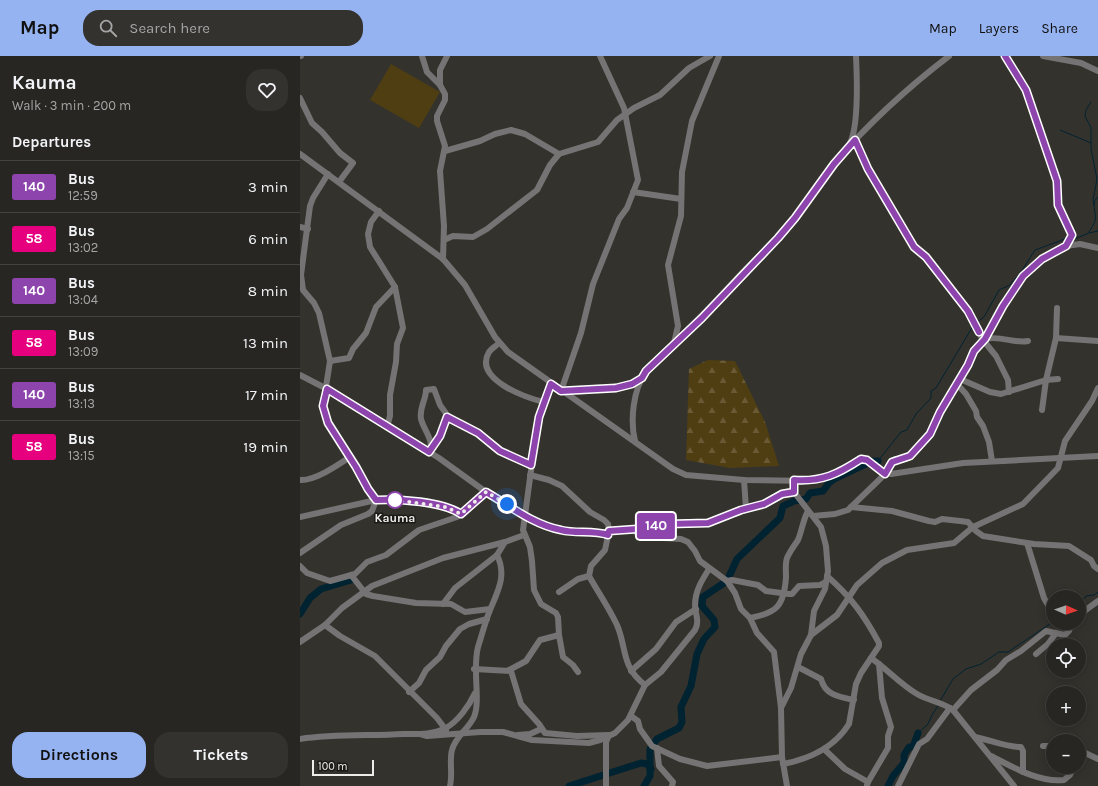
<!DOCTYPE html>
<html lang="en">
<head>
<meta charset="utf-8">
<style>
  :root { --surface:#272622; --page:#33322f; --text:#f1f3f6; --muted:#a4a5a5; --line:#434340; --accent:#95b2f1 }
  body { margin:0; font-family:Karla,sans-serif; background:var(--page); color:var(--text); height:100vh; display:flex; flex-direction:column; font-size:15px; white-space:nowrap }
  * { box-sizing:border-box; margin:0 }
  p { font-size:13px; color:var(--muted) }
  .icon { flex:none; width:22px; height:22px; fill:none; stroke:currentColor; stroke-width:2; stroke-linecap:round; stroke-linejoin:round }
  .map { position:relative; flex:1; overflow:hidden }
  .drawer { display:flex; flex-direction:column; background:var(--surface); width:300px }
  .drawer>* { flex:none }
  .badge { padding:0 8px; border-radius:3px; font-size:14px; line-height:26px }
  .needle { width:26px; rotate:92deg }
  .controls { position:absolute; left:746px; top:534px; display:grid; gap:8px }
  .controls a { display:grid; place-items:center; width:40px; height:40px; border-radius:50%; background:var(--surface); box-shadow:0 2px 10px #0003,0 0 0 1px var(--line); font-size:20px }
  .scale { position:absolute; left:12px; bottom:10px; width:62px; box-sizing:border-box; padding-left:4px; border:2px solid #efedea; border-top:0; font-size:11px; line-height:14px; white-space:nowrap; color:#efedea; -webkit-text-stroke:3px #1a1a17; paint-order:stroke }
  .you { position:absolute; width:20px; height:20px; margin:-10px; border:3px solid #fff; border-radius:50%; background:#1a73e8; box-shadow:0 0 0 6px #1a73e833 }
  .map>.badge { position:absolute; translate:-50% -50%; box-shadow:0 0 0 2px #fff }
  h2 { padding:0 12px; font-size:15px; line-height:36px }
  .round { display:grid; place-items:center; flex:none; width:42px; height:42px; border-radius:16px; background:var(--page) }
  .overview { display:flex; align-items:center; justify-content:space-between; height:68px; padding:0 12px }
  h1 { font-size:19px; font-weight:700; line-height:30px }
  .action { display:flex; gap:8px; margin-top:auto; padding:8px 12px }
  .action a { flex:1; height:46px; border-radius:16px; background:var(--accent); color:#111; font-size:16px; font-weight:700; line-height:46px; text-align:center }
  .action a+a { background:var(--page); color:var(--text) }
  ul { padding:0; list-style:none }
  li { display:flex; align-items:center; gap:12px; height:52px; padding:0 12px; border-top:1px solid var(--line) }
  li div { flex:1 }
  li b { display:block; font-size:15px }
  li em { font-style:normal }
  li .badge { min-width:44px; font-weight:700; text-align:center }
  header { display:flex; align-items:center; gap:24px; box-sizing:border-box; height:56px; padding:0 20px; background:var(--accent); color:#111 }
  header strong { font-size:19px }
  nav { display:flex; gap:22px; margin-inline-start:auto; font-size:14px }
  .search { width:280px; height:36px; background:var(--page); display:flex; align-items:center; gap:10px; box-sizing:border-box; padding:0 14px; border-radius:16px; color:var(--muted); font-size:15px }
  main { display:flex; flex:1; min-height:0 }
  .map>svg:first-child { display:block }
  .grass { fill:#4f3e12 }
  .forest { fill:url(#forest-firs) }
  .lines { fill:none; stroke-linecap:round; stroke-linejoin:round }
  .stream { stroke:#002332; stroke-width:1 }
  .river { stroke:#002332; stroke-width:7 }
  .minor { stroke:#757374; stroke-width:6 }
  .line-casing { stroke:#fff; stroke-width:9 }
  .line { stroke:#8e44ad; stroke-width:6 }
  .walk { stroke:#efedea; stroke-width:4; stroke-dasharray:0 7.2 }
  .stop-dot { fill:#fff; stroke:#8e44ad; stroke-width:2 }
  .labels { text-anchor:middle; stroke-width:3; stroke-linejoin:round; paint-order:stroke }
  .stop-label { font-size:12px; font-weight:bold; fill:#efedea; stroke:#1a1a17 }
</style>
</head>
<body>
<header>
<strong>Map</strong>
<div class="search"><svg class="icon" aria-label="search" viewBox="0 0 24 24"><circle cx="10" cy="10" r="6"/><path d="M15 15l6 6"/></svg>Search here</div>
<nav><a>Map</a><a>Layers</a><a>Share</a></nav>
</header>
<main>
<section class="drawer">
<div class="overview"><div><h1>Kauma</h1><p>Walk · 3 min · 200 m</p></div><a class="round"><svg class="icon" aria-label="heart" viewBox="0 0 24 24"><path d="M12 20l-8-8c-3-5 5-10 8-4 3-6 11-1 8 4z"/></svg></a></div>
<h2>Departures</h2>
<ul>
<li><span class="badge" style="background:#8e44ad;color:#fff">140</span><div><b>Bus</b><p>12:59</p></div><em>3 min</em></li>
<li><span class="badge" style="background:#e6007e;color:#fff">58</span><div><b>Bus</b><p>13:02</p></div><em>6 min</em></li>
<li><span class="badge" style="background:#8e44ad;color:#fff">140</span><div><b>Bus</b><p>13:04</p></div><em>8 min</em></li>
<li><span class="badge" style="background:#e6007e;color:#fff">58</span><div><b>Bus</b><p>13:09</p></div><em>13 min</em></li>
<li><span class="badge" style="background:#8e44ad;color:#fff">140</span><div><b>Bus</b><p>13:13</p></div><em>17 min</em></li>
<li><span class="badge" style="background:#e6007e;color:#fff">58</span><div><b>Bus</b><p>13:15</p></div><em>19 min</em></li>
</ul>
<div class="action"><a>Directions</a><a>Tickets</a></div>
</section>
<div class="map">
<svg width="798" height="730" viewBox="0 0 798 730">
  <defs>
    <pattern id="forest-firs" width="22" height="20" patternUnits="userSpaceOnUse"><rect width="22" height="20" fill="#4f3e12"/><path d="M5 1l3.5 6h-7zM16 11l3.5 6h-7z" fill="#695a35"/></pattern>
  </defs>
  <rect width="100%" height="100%" fill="#34322d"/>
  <path class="grass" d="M91,8L140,36L119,72L70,44Z"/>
  <path class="forest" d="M408,304L435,305L465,366L479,410L430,412L386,404L389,313Z"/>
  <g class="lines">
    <g class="stream">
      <path d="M791,46L786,54L785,60L791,72V93L797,123L793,144L794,149"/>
      <path d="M760,74L791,87"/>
      <path d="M789,176C791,173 794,168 795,165C797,156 790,146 798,141"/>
      <path d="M772,184L789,177L798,175"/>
      <path d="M676,267L684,261L699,234L710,229L721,216L735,194L765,183"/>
      <path d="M578,405L601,376L607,374L616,358L631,342V335L636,332L673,270"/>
      <path d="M779,549L786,540L794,539L798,536"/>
      <path d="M640,645L653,623L666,613L681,608L699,596H708L753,566"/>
      <path d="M618,677L628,668L632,659L638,650"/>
    </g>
    <g class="river">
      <path d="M0,558L10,542L21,533L51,524"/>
      <path d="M269,730L341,707L347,708L351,713"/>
      <path d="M344,730L350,720V693L357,683L379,672L382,666L381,651L391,630L397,598L404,583L415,571L414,564L402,550L403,541L427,525L437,503L480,462L483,450L494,445L506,443L510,437L523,435L529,427L534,423L572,405H578"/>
      <path d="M588,730L593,720L604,707V699L609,691H613L618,677"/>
    </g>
    <g class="minor">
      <path d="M0,0H1"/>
      <path d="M122,0L127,16L140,29L145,38V44L137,60V65L145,90L140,115L144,170L143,203"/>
      <path d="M300,0L324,52L338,124L327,152L319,163L293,228L281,277L261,335L325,331L342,322"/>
      <path d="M705,0L726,34L757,125L759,149L772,177L766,190"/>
      <path d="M743,0L781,7L798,15"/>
      <path d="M140,29V14L147,0"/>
      <path d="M0,42L12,67L22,76L40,97L53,107L39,126"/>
      <path d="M555,84L568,113L614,191L626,201L647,228L667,255L683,284L696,300L708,324L709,336"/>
      <path d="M550,87C559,69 557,21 556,0"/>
      <path d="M145,95L180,85L195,78L211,74L225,78L259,98"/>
      <path d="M0,98L143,203L165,229L195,281L208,296L373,413L386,419L444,424L513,425L545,414L561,403C572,403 579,417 591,418L663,407L798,400"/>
      <path d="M333,136L381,143"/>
      <path d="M79,155L71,166L68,178L70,191L95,231L103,272L97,288L96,306L90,339V360L87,371"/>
      <path d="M0,171L8,173"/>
      <path d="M144,184L153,180L173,181L187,173L237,134L250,109L259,98L298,86L317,64L334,52L360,39L389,12L410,0"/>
      <path d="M756,282L798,285"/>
      <path d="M685,283C701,279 714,288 728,285"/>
      <path d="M376,285C398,264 419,242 439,220C457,201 477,184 494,163C509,146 520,125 534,107C569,67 607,32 649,0"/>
      <path d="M199,287C196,290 191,293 189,296C173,323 226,342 244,346"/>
      <path d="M30,305L49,302L53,293L66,277L76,251L95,231"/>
      <path d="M0,319L27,333L139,402L186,436L237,466L260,474L308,479"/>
      <path d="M660,323L690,336L701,338L746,324L758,323"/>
      <path d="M251,328L237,370L223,474L230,491L232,505L234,534L241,548L256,557L258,561L259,579"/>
      <path d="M657,328L666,338L676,355L677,361L683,370L689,386L692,405"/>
      <path d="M742,354L746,324L756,282L757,252"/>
      <path d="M335,385C330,365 333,333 346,316C354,305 365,296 374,287L378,270L368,209L381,160L382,116L392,65L419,0"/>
      <path d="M131,392L140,380L147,361"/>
      <path d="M129,397C135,384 124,375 121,363C119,352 126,344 126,334L134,333L140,349L150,363L161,367L178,377L200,395L231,409"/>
      <path d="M230,419L249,424L262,430L290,456L304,464L308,468L309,475L305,494L291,510L289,520L278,523L259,536"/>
      <path d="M0,424C15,425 38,409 50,401"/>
      <path d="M444,424L446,453"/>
      <path d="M551,451L592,455L629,465L635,466L642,463L660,465L668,466L676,475L683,480L734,488L769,490L791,504L794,510L798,513"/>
      <path d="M513,460L535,458L548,454L581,422L593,406L595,403H606L622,387L630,378L640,356L668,309L674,295L685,283L703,250L723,221L742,203L766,190L780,188L798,192"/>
      <path d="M0,461L76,444C99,443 142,445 161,458"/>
      <path d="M330,473L346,481L381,483L388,486L395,495L400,505L427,525L435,537L441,553L450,562L457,577L474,596L481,652"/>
      <path d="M309,475L351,472L362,469L408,467L464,448L482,438L494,436"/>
      <path d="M727,487L744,542L753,558"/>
      <path d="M0,497L41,469L68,458L72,455L76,444L71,439L56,411L28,367L23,350L30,305L19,257L14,247L3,234L1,219L10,150L13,142L28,118"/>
      <path d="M0,510L7,517L30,525L55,518L67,506L86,499L119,474L157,461L186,436"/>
      <path d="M51,519L66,538L73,540L116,547L151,548L165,556L190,553"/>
      <path d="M289,520C298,536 309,552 317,569C327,592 321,611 345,629"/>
      <path d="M427,525L432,524L458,529L466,535L489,538H492L499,530L520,529L526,526"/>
      <path d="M143,548L155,532L197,499L205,486L224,479"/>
      <path d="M779,559L798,545"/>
      <path d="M450,562C477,557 484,550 486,521C486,515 485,508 487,502C490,495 494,490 498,484C502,474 503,464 508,455"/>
      <path d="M25,569L40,580L75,600L137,662L146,674"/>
      <path d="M511,579L537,559L557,529L582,507L607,494L654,487L673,471L723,448L758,412L765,385L792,345L798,332"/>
      <path d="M0,586L25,569L42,552L72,530L143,502L205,486"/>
      <path d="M736,598L748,588L756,577"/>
      <path d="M571,602C587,613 600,628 617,638C629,645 642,646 653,654L714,730"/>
      <path d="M498,611L521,623C525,639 539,641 554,644"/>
      <path d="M174,613L211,615L221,648L239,668L245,677L277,680L309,679L306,686V730"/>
      <path d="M209,614L226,605L240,584L259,579L263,601L273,609L278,616"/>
      <path d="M331,615L356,593L376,566L396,553"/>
      <path d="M109,636L119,627L126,614L140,601L146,590L160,573L169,568L187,563"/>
      <path d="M653,654L671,634L697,614L706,604L721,595L746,575L765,579L769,575L772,567"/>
      <path d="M331,660L338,665L340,673L352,690L380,703L407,710L482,701"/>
      <path d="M120,678L127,680L180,676H203L232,684L289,687L300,684L315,677L328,664L345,629L361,616L395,574C400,565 395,558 395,549C395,535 402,524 409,513"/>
      <path d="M218,679L230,678L241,673"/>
      <path d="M675,681C691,684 704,691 721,691L723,695V716"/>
      <path d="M0,683C34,678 69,680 104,678C117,678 133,679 146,672C158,665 169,650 175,637"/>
      <path d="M743,690H753"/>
      <path d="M357,692L359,710L373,726L372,730"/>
      <path d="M524,693L545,713L568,726L567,729"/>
      <path d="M779,694L798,703"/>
      <path d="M691,700C713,711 739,727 764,724L770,719L774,711"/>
      <path d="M779,705L783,696"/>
      <path d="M483,708C509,703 534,692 549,668L556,628L561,617L579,590V587C564,559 551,541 527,520"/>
      <path d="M568,726L588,692V680L591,671L582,642L579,608"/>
      <path d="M150,730C153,718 149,705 152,694C156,679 168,674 174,661C181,644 172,614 178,591C182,579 185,566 190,554C198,535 207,519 197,499"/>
      <path d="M487,730L482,701L481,652L491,632L501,598L511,579L514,555L525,533L528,515L526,490L521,471L494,436V424"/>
      <path d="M598,730L619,688L627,683L650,652"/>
    </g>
  </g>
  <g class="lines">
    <defs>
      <path id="line" d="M679,276L668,255L626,201L614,191L568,113L555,84L534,108L495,162L478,182L402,262L346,315L342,322L332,328L316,332L261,335L251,328L239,361L231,409L200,395L178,377L147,361L140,380L129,396L27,333L23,350L28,367L56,411L68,433L76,444C99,443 142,445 161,458L186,436C210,450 234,469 261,474C276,478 293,474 308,479L309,475L351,472L368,468L408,467L441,454L464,448L482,438L494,436V424C522,426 538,418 561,403L567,404L585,418L592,406L610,400L630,378L640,356L668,309L674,295L685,283L703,250L723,220L742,203L766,190L772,179L758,149L757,125L726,34L705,0"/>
    </defs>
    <use href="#line" class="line-casing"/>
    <use href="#line" class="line"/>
    <path class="walk" d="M95,444L145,451L161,458L186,436L207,448"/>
  </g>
  <circle class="stop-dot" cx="95" cy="444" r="8"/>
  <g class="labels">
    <g class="stop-label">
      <text x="95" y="466">Kauma</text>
    </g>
  </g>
</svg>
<div class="controls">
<a><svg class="needle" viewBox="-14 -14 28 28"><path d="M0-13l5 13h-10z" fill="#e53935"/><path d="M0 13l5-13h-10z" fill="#a4a5a5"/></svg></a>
<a><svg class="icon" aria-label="locate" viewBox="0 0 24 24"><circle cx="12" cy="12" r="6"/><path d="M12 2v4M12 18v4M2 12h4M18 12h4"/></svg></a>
<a>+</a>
<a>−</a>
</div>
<div class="scale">100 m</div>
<div class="you" style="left:207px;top:448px"></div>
<b class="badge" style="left:356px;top:470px;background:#8e44ad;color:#fff">140</b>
</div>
</main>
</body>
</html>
